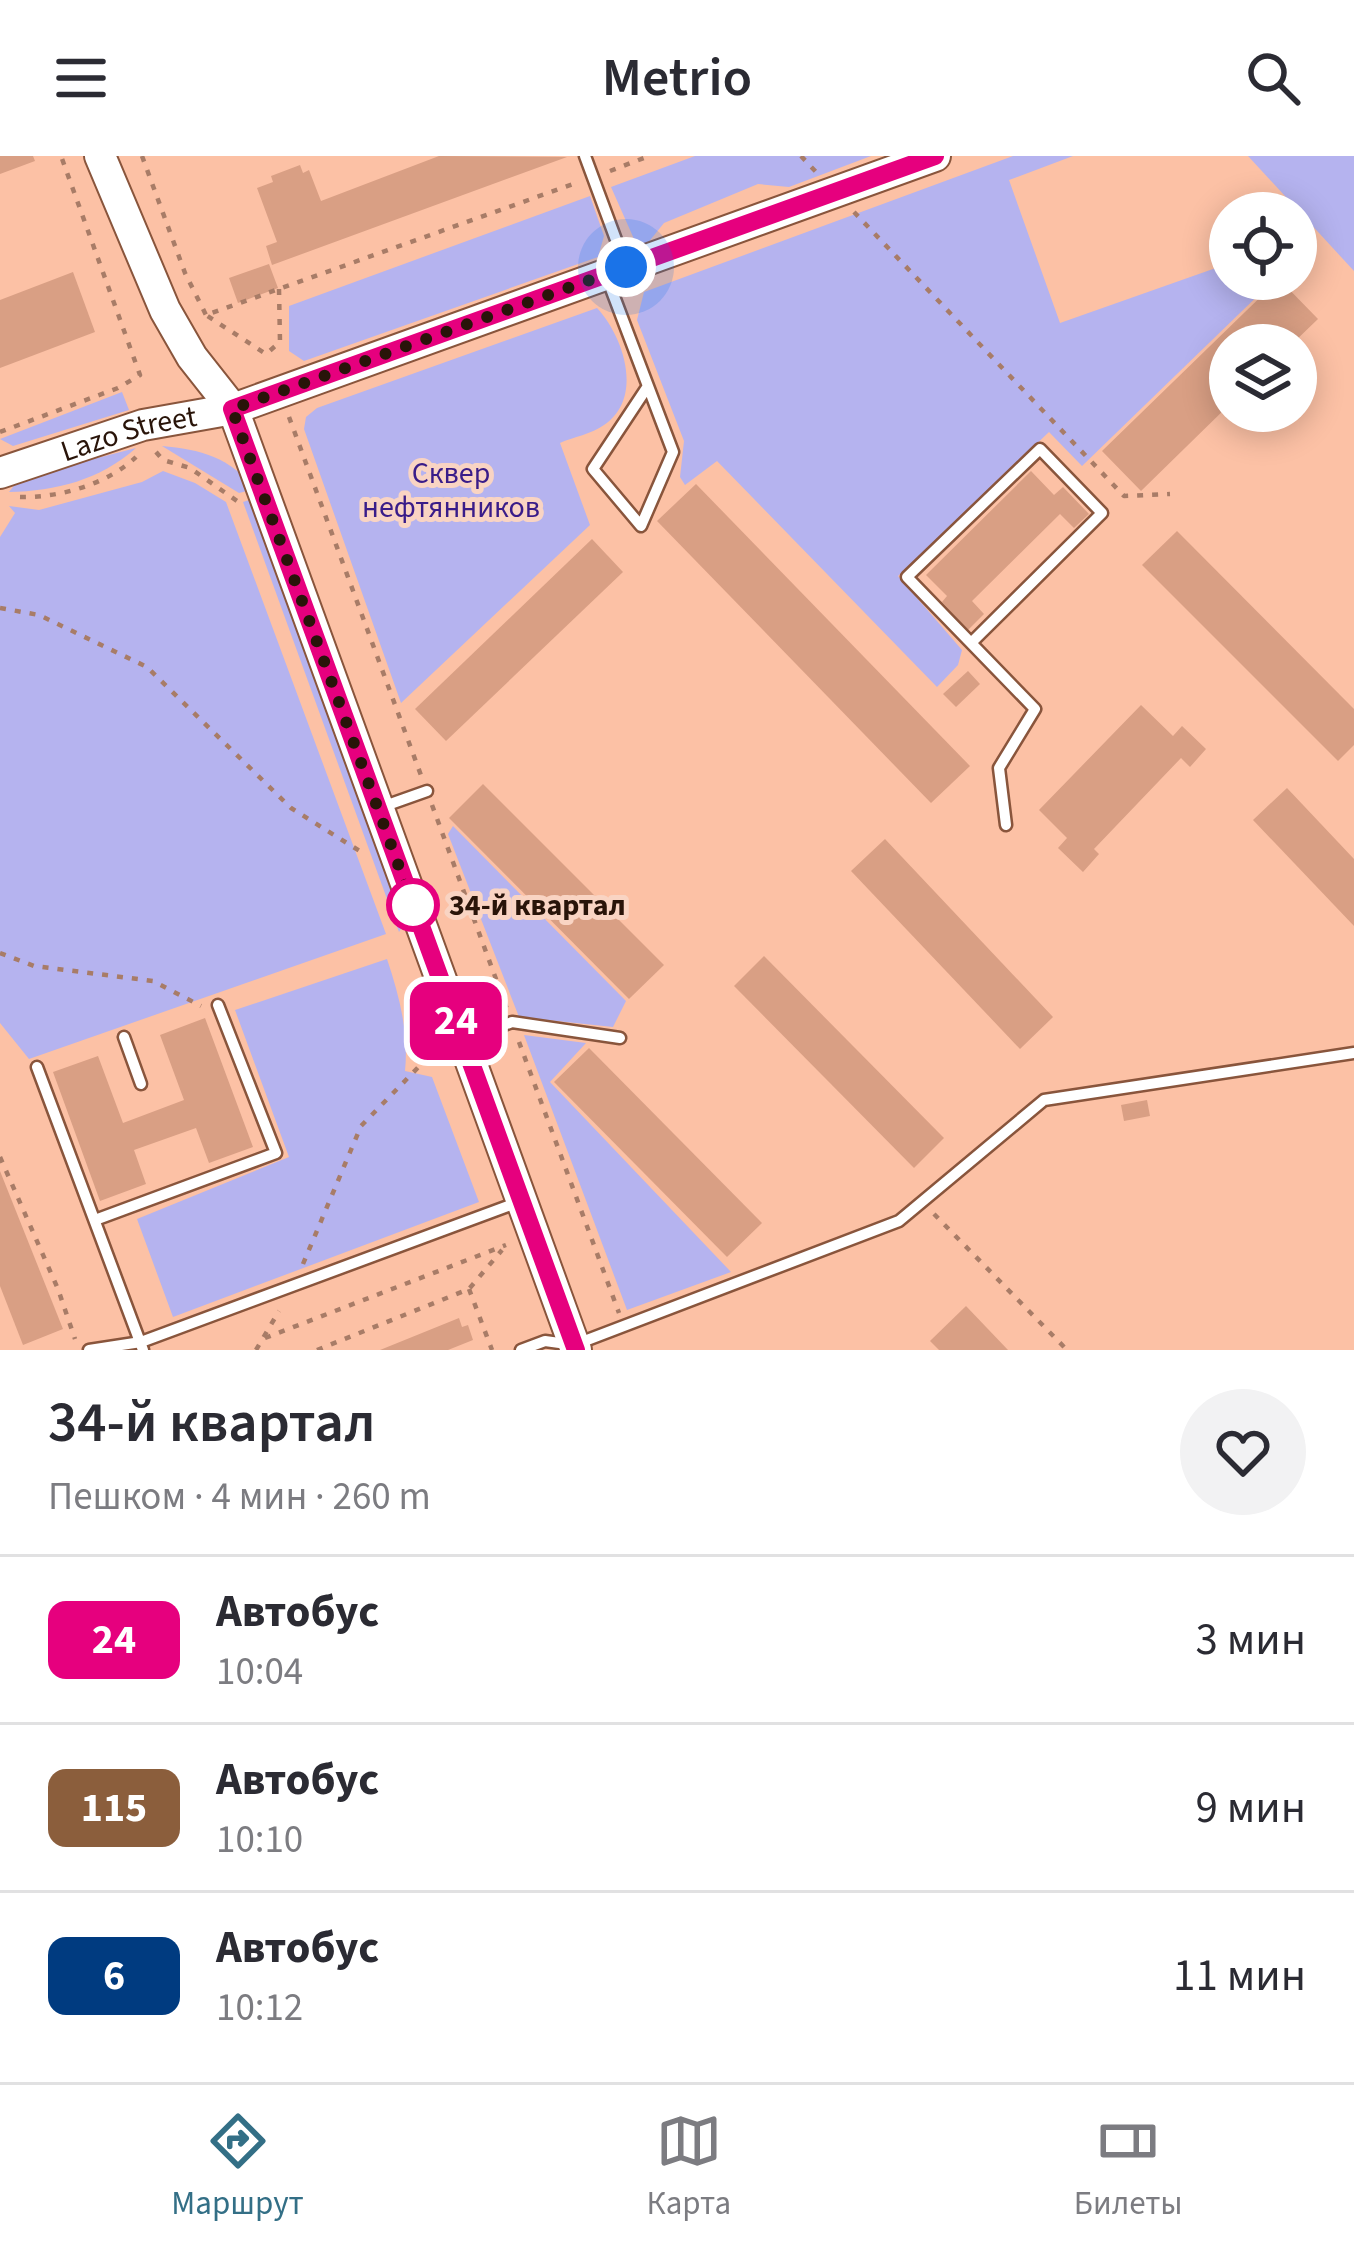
<!DOCTYPE html>
<html lang="ru">
<head>
<meta charset="utf-8">
<style>
  :root { --surface:#fff; --page:#f2f2f3; --text:#2b2b33; --muted:#7c7c81; --line:#e1e1e2; --accent:#336f86 }
  body { margin:0; font-family:"Source Sans 3",sans-serif; background:var(--page); color:var(--text); height:100vh; display:flex; flex-direction:column; font-size:45px; white-space:nowrap }
  * { box-sizing:border-box; margin:0 }
  p { font-size:39px; color:var(--muted) }
  .icon { flex:none; width:66px; height:66px; fill:none; stroke:currentColor; stroke-width:2; stroke-linecap:round; stroke-linejoin:round }
  .map { position:relative; height:1194px; overflow:hidden }
  .drawer { display:flex; flex-direction:column; background:var(--surface); flex:1 }
  .drawer>* { flex:none }
  .badge { padding:0 24px; border-radius:18px; font-size:42px; line-height:78px }
  .tools { position:absolute; left:1209px; top:36px; display:grid; gap:24px }
  .tools a { display:grid; place-items:center; width:108px; height:108px; border-radius:50%; background:var(--surface); box-shadow:0 6px 30px #0003; font-size:60px }
  .you { position:absolute; width:60px; height:60px; margin:-30px; border:9px solid #fff; border-radius:50%; background:#1a73e8; box-shadow:0 0 0 18px #1a73e833 }
  .map>.badge { position:absolute; translate:-50% -50%; box-shadow:0 0 0 6px #fff }
  .round { display:grid; place-items:center; flex:none; width:126px; height:126px; border-radius:63px; background:var(--page) }
  .summary { display:flex; align-items:center; justify-content:space-between; height:204px; padding:0 48px }
  h1 { font-size:57px; font-weight:600; line-height:90px }
  ul { padding:0; list-style:none }
  li { display:flex; align-items:center; gap:36px; height:168px; padding:0 48px; border-top:3px solid var(--line) }
  li div { flex:1 }
  li b { display:block; font-size:45px }
  li em { font-style:normal }
  li .badge { min-width:132px; font-weight:700; text-align:center }
  header { display:flex; justify-content:space-between; align-items:center; height:156px; padding:0 48px; background:var(--surface); font-size:54px; font-weight:600 }
  .tab-bar { display:flex; justify-content:space-around; align-items:center; height:168px; border-top:3px solid var(--line); background:var(--surface); font-size:33px; color:var(--muted) }
  .tab-bar a { display:grid; justify-items:center; gap:6px }
  .tab-bar .active { color:var(--accent) }
  .map>svg:first-child { display:block }
  .green { fill:#b5b3ef }
  .building { fill:#d99f84 }
  .lines { fill:none; stroke-linecap:round; stroke-linejoin:round }
  .lane-casing { stroke:#89553c; stroke-width:15 }
  .secondary-casing { stroke:#89553c; stroke-width:34 }
  .path { stroke:#a87c67; stroke-width:4.5; stroke-dasharray:6 9; stroke-linecap:butt }
  .lane { stroke:#fff; stroke-width:10 }
  .secondary { stroke:#fff; stroke-width:30 }
  .line-casing { stroke:#fff; stroke-width:27 }
  .line { stroke:#e6007e; stroke-width:18 }
  .walk { stroke:#291409; stroke-width:12; stroke-dasharray:0 21.6 }
  .stop-dot { fill:#fff; stroke:#e6007e; stroke-width:6 }
  .labels { text-anchor:middle; stroke-width:10; stroke-linejoin:round; paint-order:stroke }
  .street-label { font-size:30px; fill:#291409; stroke:#f9d4c3 }
  .park-label { font-size:30px; fill:#391c89; stroke:#f9d4c3 }
  .stop-label { font-size:30px; font-weight:bold; fill:#291409; stroke:#f9d4c3; text-anchor:start }
</style>
</head>
<body>
<header><svg class="icon" aria-label="menu" viewBox="0 0 24 24"><path d="M4 6h16M4 12h16M4 18h16"/></svg>Metrio<svg class="icon" aria-label="search" viewBox="0 0 24 24"><circle cx="10" cy="10" r="6"/><path d="M15 15l6 6"/></svg></header>
<div class="map">
<svg width="1354" height="1194" viewBox="0 0 1354 1194">
  <rect width="100%" height="100%" fill="#fcc1a5"/>
  <g class="green">
    <path d="M695,0H871L789,31L758,28L664,67L647,88L634,83L611,31Z"/>
    <path d="M1013,0H1073L1009,24L1060,167L1230,107V123H1275L1082,310L1049,276L898,420L962,494L958,509L937,531L717,305L685,329L680,321L684,285L637,164L644,136Z"/>
    <path d="M1248,0H1354V115Z"/>
    <path d="M590,40L604,80L598,101L304,205L289,195V150Z"/>
    <path d="M597,152C624,181 644,242 604,269C592,278 573,281 560,287L590,369L401,547L304,273L306,261L317,252Z"/>
    <path d="M122,236L129,254L13,290L0,283Z"/>
    <path d="M162,290C200,293 231,302 255,333L239,337Z"/>
    <path d="M136,292C100,324 56,335 9,336L20,322Z"/>
    <path d="M163,315L195,327L226,346L386,778L29,903L0,867V381L15,357L9,350L39,354L142,326Z"/>
    <path d="M258,341L407,764L399,776L243,346Z"/>
    <path d="M453,670L626,845L613,871L519,861L448,678Z"/>
    <path d="M387,803C399,839 409,876 405,915L432,921L479,1046L173,1161L137,1063L289,1001L235,854Z"/>
    <path d="M524,879L586,887L550,926L731,1116L627,1154Z"/>
  </g>
  <g class="building">
    <path d="M0,0H33L35,5L0,18Z"/>
    <path d="M439,0L567,1L272,109L266,90L277,86L257,32L273,26L271,20L300,9L303,17L309,14L321,45Z"/>
    <path d="M269,108L278,132L238,147L229,122Z"/>
    <path d="M73,116L95,176L0,212V144Z"/>
    <path d="M1279,123L1318,163L1291,189H1230V248L1141,335L1102,295Z"/>
    <path d="M1031,315L1054,339L1063,331L1089,358L1074,372L1060,358L972,445L984,458L968,474L942,446L947,440L926,419Z"/>
    <path d="M696,328L970,610L931,647L657,365Z"/>
    <path d="M1177,375L1354,553V589L1338,605L1142,409Z"/>
    <path d="M592,383L623,416L446,585L415,553Z"/>
    <path d="M968,515L980,528L956,551L943,538Z"/>
    <path d="M1141,549L1173,580L1182,570L1206,593L1190,611L1181,602L1094,693L1099,698L1083,716L1058,692L1067,682L1039,654Z"/>
    <path d="M483,628L664,809L629,843L449,662Z"/>
    <path d="M1287,632L1354,703V770L1253,664Z"/>
    <path d="M885,683L1053,861L1020,893L851,715Z"/>
    <path d="M764,800L944,982L914,1012L734,830Z"/>
    <path d="M205,862L253,991L209,1007L196,972L134,994L146,1028L100,1045L53,916L98,900L123,967L184,944L160,879Z"/>
    <path d="M589,892L762,1067L727,1101L554,926Z"/>
    <path d="M1147,944L1150,960L1124,965L1121,949Z"/>
    <path d="M0,1015L63,1173L23,1189L0,1130Z"/>
    <path d="M966,1150L1008,1194H939L930,1185Z"/>
    <path d="M459,1162L462,1171L468,1169L473,1184L448,1194H380Z"/>
  </g>
  <g class="lines">
    <defs>
      <g id="lane">
        <path d="M585,0L625,108"/>
        <path d="M607,122L673,296L641,370L593,313L648,230"/>
        <path d="M971,487L1102,357L1040,293L907,421L1035,553L999,612L1006,669"/>
        <path d="M379,652L427,635"/>
        <path d="M124,881L141,928"/>
        <path d="M465,884L512,866L620,882"/>
        <path d="M37,911L143,1194"/>
        <path d="M95,1064L276,997L218,849"/>
        <path d="M89,1194L141,1186L516,1047"/>
        <path d="M521,1194L545,1185L574,1189L899,1065L1044,944L1354,897"/>
      </g>
      <g id="secondary">
        <path d="M100,0L165,154L192,201L233,253L576,1194"/>
        <path id="s1" d="M0,317L143,269L233,253L935,0"/>
      </g>
    </defs>
    <use href="#lane" class="lane-casing"/>
    <use href="#secondary" class="secondary-casing"/>
    <g class="path">
      <path d="M142,0L185,117L206,159"/>
      <path d="M801,0L817,17"/>
      <path d="M610,15L649,0"/>
      <path d="M854,56L1124,340L1170,338"/>
      <path d="M279,133L280,186L266,198L206,159L576,27"/>
      <path d="M289,261L422,622"/>
      <path d="M0,276L118,232L140,219L61,0"/>
      <path d="M156,296L163,304L190,312L237,345"/>
      <path d="M20,341C59,342 108,328 136,301"/>
      <path d="M0,452L39,459L147,511L291,652L366,699"/>
      <path d="M432,649L507,853"/>
      <path d="M0,797L34,810L153,825L201,850"/>
      <path d="M519,886L619,1157"/>
      <path d="M0,1001L58,1133L75,1183"/>
      <path d="M934,1058L1067,1194"/>
      <path d="M303,1108L361,970L437,892"/>
      <path d="M469,1133L492,1194"/>
      <path d="M265,1182L506,1089"/>
      <path d="M256,1194L279,1155"/>
      <path d="M317,1194L469,1133L502,1094"/>
    </g>
    <use href="#lane" class="lane"/>
    <use href="#secondary" class="secondary"/>
  </g>
  <g class="lines">
    <defs>
      <path id="line" d="M576,1194L232,253L935,0"/>
    </defs>
    <use href="#line" class="line-casing"/>
    <use href="#line" class="line"/>
    <path class="walk" d="M413,749L232,253L626,111"/>
  </g>
  <circle class="stop-dot" cx="413" cy="749" r="24"/>
  <g class="labels">
    <g class="street-label">
      <text dy="10" stroke="none"><textPath href="#s1" startOffset="135">Lazo Street</textPath></text>
    </g>
    <g class="park-label">
      <text x="451" y="327">Сквер<tspan x="451" dy="34">нефтянников</tspan></text>
    </g>
    <g class="stop-label">
      <text x="449" y="759">34-й квартал</text>
    </g>
  </g>
</svg>
<div class="tools">
<a><svg class="icon" aria-label="locate" viewBox="0 0 24 24"><circle cx="12" cy="12" r="6"/><path d="M12 2v4M12 18v4M2 12h4M18 12h4"/></svg></a>
<a><svg class="icon" aria-label="layers" viewBox="0 0 24 24"><path d="M12 4l9 5-9 5-9-5zM3 14l9 5 9-5"/></svg></a>
</div>
<div class="you" style="left:626px;top:111px"></div>
<b class="badge" style="left:456px;top:865px;background:#e6007e;color:#fff">24</b>
</div>
<section class="drawer">
<div class="summary"><div><h1>34-й квартал</h1><p>Пешком · 4 мин · 260 m</p></div><a class="round"><svg class="icon" aria-label="heart" viewBox="0 0 24 24"><path d="M12 20l-8-8c-3-5 5-10 8-4 3-6 11-1 8 4z"/></svg></a></div>
<ul>
<li><span class="badge" style="background:#e6007e;color:#fff">24</span><div><b>Автобус</b><p>10:04</p></div><em>3 мин</em></li>
<li><span class="badge" style="background:#8b5e3c;color:#fff">115</span><div><b>Автобус</b><p>10:10</p></div><em>9 мин</em></li>
<li><span class="badge" style="background:#003b80;color:#fff">6</span><div><b>Автобус</b><p>10:12</p></div><em>11 мин</em></li>
</ul>
</section>
<nav class="tab-bar">
<a class="active"><svg class="icon" aria-label="directions" viewBox="0 0 24 24"><path d="M12 3l9 9-9 9-9-9zM9 14v-3h6M13 9l2 2-2 2"/></svg>Маршрут</a>
<a><svg class="icon" aria-label="map" viewBox="0 0 24 24"><path d="M3 6l6-2 6 2 6-2v14l-6 2-6-2-6 2zM9 4v14M15 6v14"/></svg>Карта</a>
<a><svg class="icon" aria-label="tickets" viewBox="0 0 24 24"><path d="M3 7h18v10H3zM15 7v10"/></svg>Билеты</a>
</nav>
</body>
</html>
